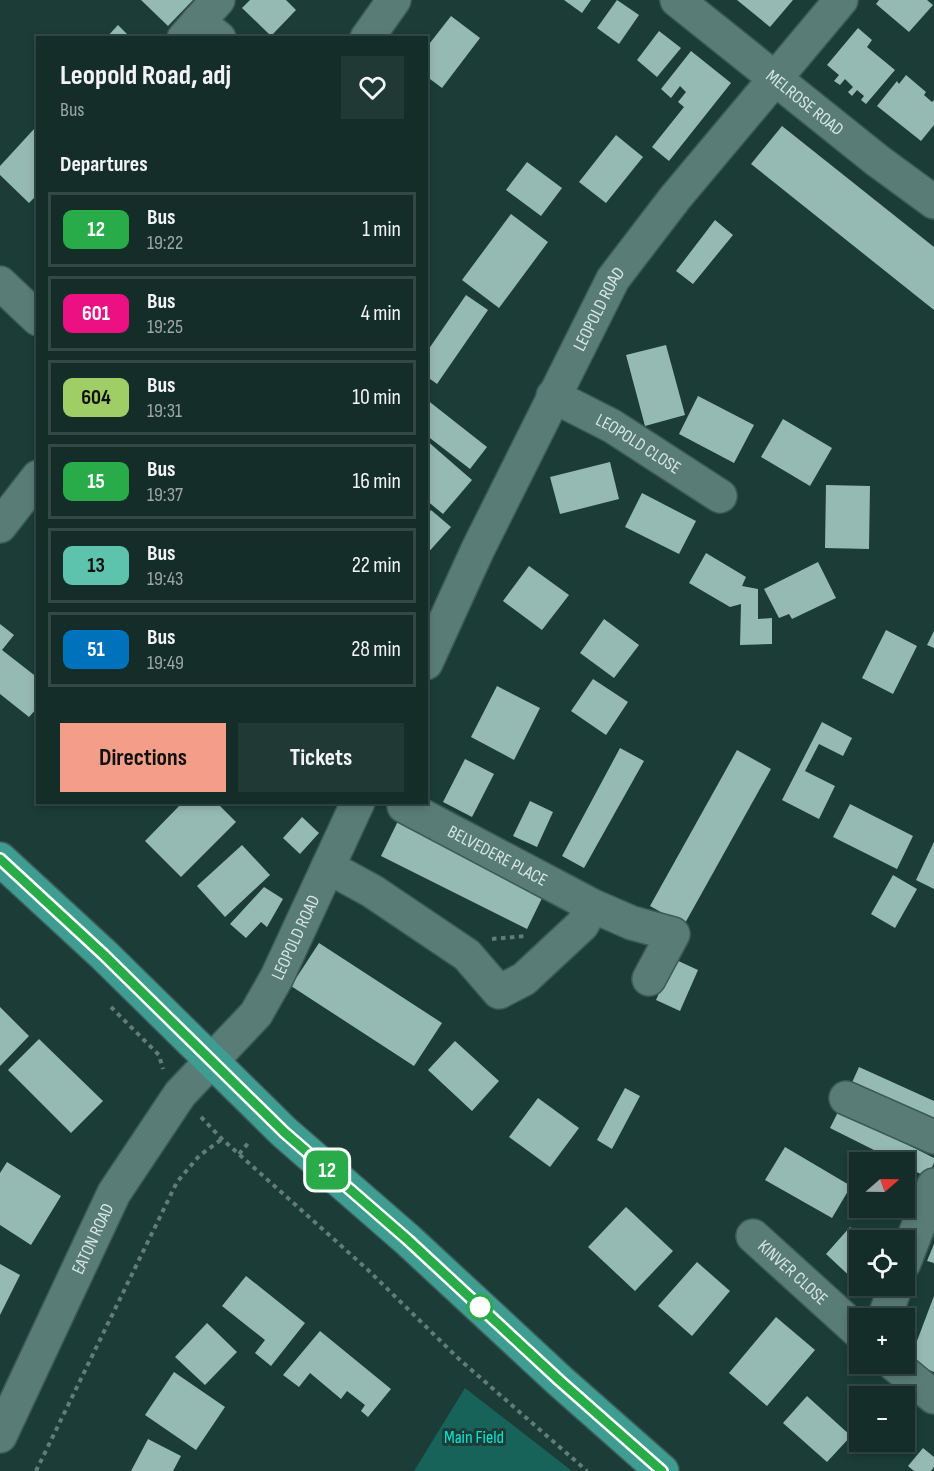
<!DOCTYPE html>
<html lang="en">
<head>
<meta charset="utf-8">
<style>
  :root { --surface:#142d29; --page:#213935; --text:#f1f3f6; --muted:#9da8a8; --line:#334946; --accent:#f49e8a }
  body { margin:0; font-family:"Sofia Sans Condensed",sans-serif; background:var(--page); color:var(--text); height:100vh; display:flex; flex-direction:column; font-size:22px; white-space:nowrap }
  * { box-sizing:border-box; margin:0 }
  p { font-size:20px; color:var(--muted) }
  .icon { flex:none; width:33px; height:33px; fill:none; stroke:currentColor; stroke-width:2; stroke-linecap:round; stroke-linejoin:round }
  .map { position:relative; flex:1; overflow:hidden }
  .details { position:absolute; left:36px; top:36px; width:392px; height:768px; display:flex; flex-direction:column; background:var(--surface); border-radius:0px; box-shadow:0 3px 9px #0003,0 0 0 2px var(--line) }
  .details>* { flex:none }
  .badge { padding:0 12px; border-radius:9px; font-size:21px; line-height:39px }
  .needle { width:39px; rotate:70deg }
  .tools { position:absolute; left:849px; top:1152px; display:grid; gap:12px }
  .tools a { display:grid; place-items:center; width:66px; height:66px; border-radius:0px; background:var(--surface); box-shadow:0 3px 9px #0003,0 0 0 2px var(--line); font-size:30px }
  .map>.badge { position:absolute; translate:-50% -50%; box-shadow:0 0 0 3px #fff }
  h2 { padding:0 24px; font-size:22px; line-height:54px }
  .round { display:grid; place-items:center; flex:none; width:63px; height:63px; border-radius:0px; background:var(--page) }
  .head { display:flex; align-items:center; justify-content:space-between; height:102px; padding:0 24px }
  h1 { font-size:28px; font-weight:700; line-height:45px }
  .action { display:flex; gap:12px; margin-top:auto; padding:12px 24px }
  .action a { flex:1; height:69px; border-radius:0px; background:var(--accent); color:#111; font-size:24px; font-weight:700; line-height:69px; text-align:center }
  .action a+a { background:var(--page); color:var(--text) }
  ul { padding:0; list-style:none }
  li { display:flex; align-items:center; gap:18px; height:75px; margin:0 12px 9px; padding:0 12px; border:3px solid var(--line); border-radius:0px }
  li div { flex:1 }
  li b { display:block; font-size:22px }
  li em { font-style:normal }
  li .badge { min-width:66px; font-weight:700; text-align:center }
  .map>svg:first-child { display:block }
  .green { fill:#176259 }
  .building { fill:#95bab3 }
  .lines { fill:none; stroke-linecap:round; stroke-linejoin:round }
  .minor-casing { stroke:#3c5a56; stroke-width:36 }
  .highway-casing { stroke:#3c5a56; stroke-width:36 }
  .path { stroke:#627d79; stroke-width:4; stroke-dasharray:4.5 4.5; stroke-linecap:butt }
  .minor { stroke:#597c76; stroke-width:33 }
  .highway { stroke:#3f9c90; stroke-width:33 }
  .line-casing { stroke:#fff; stroke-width:14 }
  .line { stroke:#29ab4a; stroke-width:9 }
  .stop-dot { fill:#fff; stroke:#29ab4a; stroke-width:3 }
  .labels { text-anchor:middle; stroke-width:6; stroke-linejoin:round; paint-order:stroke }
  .street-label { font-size:18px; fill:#d5e7e4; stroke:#1b3c37 }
  .park-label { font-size:18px; fill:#06e8d3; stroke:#1b3c37 }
</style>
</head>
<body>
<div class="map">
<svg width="934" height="1471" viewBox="0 0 934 1471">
  <rect width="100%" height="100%" fill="#1b3c37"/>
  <path class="green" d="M465,1388L572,1471H414Z"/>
  <g class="building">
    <path d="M141,0H193L168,26Z"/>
    <path d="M250,0H286L296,10L271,36L242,8Z"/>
    <path d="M564,0H591L582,13Z"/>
    <path d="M617,0L639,15L619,44L597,28Z"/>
    <path d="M737,0H793L770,27Z"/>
    <path d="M879,0H927L933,5L909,32L876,4Z"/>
    <path d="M451,16L480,38L442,88L426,76V48Z"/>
    <path d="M118,25L131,38H106Z"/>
    <path d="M858,28L872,40L867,47L895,70L866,104L861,100L864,96L857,90L852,96L848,92L853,87L845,79L840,85L834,81L839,75L827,65Z"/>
    <path d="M659,31L681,48L657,77L637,60Z"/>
    <path d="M691,51L731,83L669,161L652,147L684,107L678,102L686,92L680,86L671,98L661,89Z"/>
    <path d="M906,75L926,92L924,95L932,102L934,100V125L921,141L877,106L897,81L899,84Z"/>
    <path d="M782,126L934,247V310L751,164Z"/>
    <path d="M34,129L38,132V194L29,203L0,175V166Z"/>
    <path d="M616,135L643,157L606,203L579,182Z"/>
    <path d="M527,162L562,188L541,216L506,190Z"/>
    <path d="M511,214L548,242L499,308L462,280Z"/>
    <path d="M715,220L733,235L693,284L676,271Z"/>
    <path d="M466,295L488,310L437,384L426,376V353Z"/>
    <path d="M666,345L685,415L645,426L626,355Z"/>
    <path d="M698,396L754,425L734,463L679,434Z"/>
    <path d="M426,399L487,447L470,469L426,435Z"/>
    <path d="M783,419L832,448L810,486L761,457Z"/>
    <path d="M426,440L472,480L443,514L426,500Z"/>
    <path d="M610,462L619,499L560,514L550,477Z"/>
    <path d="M826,485L870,486L869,549L825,548Z"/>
    <path d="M642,493L696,521L679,554L625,527Z"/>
    <path d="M431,510L451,527L426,555V517Z"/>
    <path d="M706,553L746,577L742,586L758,589V619L772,618V644L740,645L741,604L730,607L689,583Z"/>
    <path d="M818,562L836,598L792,619L789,614L779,618L764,589Z"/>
    <path d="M529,566L569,595L542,630L503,601Z"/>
    <path d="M604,619L639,645L614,678L580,653Z"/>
    <path d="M0,624L14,635L2,650L38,678V707L29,717L0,694Z"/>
    <path d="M886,630L917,646L893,694L862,678Z"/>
    <path d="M934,631V648L927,645Z"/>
    <path d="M593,679L628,702L606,735L571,711Z"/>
    <path d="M497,686L540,708L514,760L471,737Z"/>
    <path d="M822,722L852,738L843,756L819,744L805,771L835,786L819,819L782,800Z"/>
    <path d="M620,748L644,761L584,868L562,856Z"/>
    <path d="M737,750L771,769L684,925L650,906Z"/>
    <path d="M465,759L494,774L472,817L443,802Z"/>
    <path d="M530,801L553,812L537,847L513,836Z"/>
    <path d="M183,802H216L236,822L181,877L145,841Z"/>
    <path d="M850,804L913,836L897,869L833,837Z"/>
    <path d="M302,817L319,833L300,854L283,838Z"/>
    <path d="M399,819L545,892L527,929L381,856Z"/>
    <path d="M934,842V889L916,880Z"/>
    <path d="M242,845L270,875L225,917L197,886Z"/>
    <path d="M893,875L917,889L895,928L871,914Z"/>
    <path d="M264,887L283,899L267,927L261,922L246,938L230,924Z"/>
    <path d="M319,943L442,1023L414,1066L291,986Z"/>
    <path d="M674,959L698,970L680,1011L656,1000Z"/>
    <path d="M0,1007L29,1036L0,1066Z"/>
    <path d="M39,1039L103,1101L71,1133L8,1070Z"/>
    <path d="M455,1041L499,1081L472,1111L428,1070Z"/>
    <path d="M859,1067L934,1101V1125L850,1087Z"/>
    <path d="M625,1088L640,1096L612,1149L597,1140Z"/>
    <path d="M538,1098L579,1128L550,1167L509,1137Z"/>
    <path d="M839,1110L934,1158V1163L927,1177L904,1166V1162H898L830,1128Z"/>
    <path d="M785,1147L851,1186L832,1218L765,1180Z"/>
    <path d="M7,1162L61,1196L31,1245L0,1225V1173Z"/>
    <path d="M626,1207L673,1251L635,1291L588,1247Z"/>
    <path d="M850,1227L864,1240H860V1279L856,1282L826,1254Z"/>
    <path d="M934,1244V1263L927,1261Z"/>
    <path d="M697,1262L730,1291L692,1336L658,1306Z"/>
    <path d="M0,1264L20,1275L0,1315Z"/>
    <path d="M246,1276L305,1323L271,1366L255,1353L265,1340L222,1306Z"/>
    <path d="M934,1296V1372L909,1362Z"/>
    <path d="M776,1317L815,1350L767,1406L729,1373Z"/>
    <path d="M207,1323L237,1352L205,1385L175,1357Z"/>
    <path d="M320,1331L391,1389L368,1417L361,1411L365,1405L347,1391L341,1399L310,1373L299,1387L283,1375Z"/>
    <path d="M174,1372L225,1407L196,1450L145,1415Z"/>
    <path d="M807,1396L851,1436L827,1462L783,1423Z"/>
    <path d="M148,1439L181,1456L173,1471H131Z"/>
    <path d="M923,1448L934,1457V1467L931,1471H914L908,1466Z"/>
  </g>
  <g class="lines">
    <defs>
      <g id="minor">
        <path id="s1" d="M677,0L878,161L934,202"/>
        <path d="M198,22L218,0"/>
        <path d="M184,38L198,22L219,38"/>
        <path d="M367,38L394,0"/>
        <path d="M0,283L38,319"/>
        <path id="s2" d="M553,396L612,426L720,496"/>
        <path d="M0,526L38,477"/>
        <path id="s3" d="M426,663L478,549L613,279L675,198L841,0"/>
        <path id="s4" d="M404,806L593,906L632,923L673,934L649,979"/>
        <path d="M328,867L372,891L467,955L499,992L524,979L582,925L593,906"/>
        <path d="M846,1098L934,1137"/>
        <path id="s5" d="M753,1236L860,1333"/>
        <path d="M904,1263L934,1185"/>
        <path d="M884,1318L896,1286"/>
        <path d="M894,1364L934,1397"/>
        <path id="s6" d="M0,1436L114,1193L180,1094L256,1014L277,977L358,802"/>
      </g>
      <path id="highway" d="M0,859L104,955L284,1132L408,1240L560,1381L662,1471"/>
    </defs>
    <use href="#minor" class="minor-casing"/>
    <use href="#highway" class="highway-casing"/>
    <g class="path">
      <path d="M492,939L526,936"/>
      <path d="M111,1007L159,1055L163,1069"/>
      <path d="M201,1117L222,1139L367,1269L459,1359L587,1471"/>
      <path d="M239,1154L250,1141"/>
      <path d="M36,1471L177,1182L199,1156L222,1139"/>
    </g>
    <use href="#minor" class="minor"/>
    <use href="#highway" class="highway"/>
  </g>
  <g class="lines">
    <defs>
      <path id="line" d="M0,859L104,955L284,1132L408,1240L560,1381L662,1471"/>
    </defs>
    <use href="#line" class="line-casing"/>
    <use href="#line" class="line"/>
  </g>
  <circle class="stop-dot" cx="480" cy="1307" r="12"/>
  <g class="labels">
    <g class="street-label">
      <text dy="6" stroke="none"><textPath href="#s1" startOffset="164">MELROSE ROAD</textPath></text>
      <text dy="6" stroke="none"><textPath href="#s3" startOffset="394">LEOPOLD ROAD</textPath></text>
      <text dy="6" stroke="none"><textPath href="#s2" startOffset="98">LEOPOLD CLOSE</textPath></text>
      <text dy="6" stroke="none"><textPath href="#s4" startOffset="106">BELVEDERE PLACE</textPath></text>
      <text dy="6" stroke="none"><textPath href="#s6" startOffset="584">LEOPOLD ROAD</textPath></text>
      <text dy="6" stroke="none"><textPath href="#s6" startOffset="218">EATON ROAD</textPath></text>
      <text dy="6" stroke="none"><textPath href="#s5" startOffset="54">KINVER CLOSE</textPath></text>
    </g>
    <g class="park-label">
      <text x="474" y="1443">Main Field</text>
    </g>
  </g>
</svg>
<div class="tools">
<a><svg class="needle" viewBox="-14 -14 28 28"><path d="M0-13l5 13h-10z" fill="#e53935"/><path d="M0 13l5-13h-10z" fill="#9da8a8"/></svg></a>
<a><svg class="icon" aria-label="locate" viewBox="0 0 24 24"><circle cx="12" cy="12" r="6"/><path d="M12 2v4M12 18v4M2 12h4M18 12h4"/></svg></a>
<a>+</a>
<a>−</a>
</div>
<b class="badge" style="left:327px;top:1170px;background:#29ab4a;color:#fff">12</b>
<section class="details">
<div class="head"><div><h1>Leopold Road, adj</h1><p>Bus</p></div><a class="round"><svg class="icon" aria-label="heart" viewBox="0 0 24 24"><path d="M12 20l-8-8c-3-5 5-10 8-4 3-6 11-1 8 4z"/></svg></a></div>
<h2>Departures</h2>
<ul>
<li><span class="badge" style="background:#29ab4a;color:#fff">12</span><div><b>Bus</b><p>19:22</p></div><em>1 min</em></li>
<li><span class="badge" style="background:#ed1082;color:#fff">601</span><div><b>Bus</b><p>19:25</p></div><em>4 min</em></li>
<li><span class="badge" style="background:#9fce66;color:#111">604</span><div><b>Bus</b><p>19:31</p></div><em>10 min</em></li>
<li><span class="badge" style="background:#29ab4a;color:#fff">15</span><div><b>Bus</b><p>19:37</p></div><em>16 min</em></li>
<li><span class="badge" style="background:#5dc3ad;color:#111">13</span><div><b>Bus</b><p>19:43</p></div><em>22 min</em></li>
<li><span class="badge" style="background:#0072bc;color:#fff">51</span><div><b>Bus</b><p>19:49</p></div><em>28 min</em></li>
</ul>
<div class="action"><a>Directions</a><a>Tickets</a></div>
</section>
</div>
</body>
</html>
